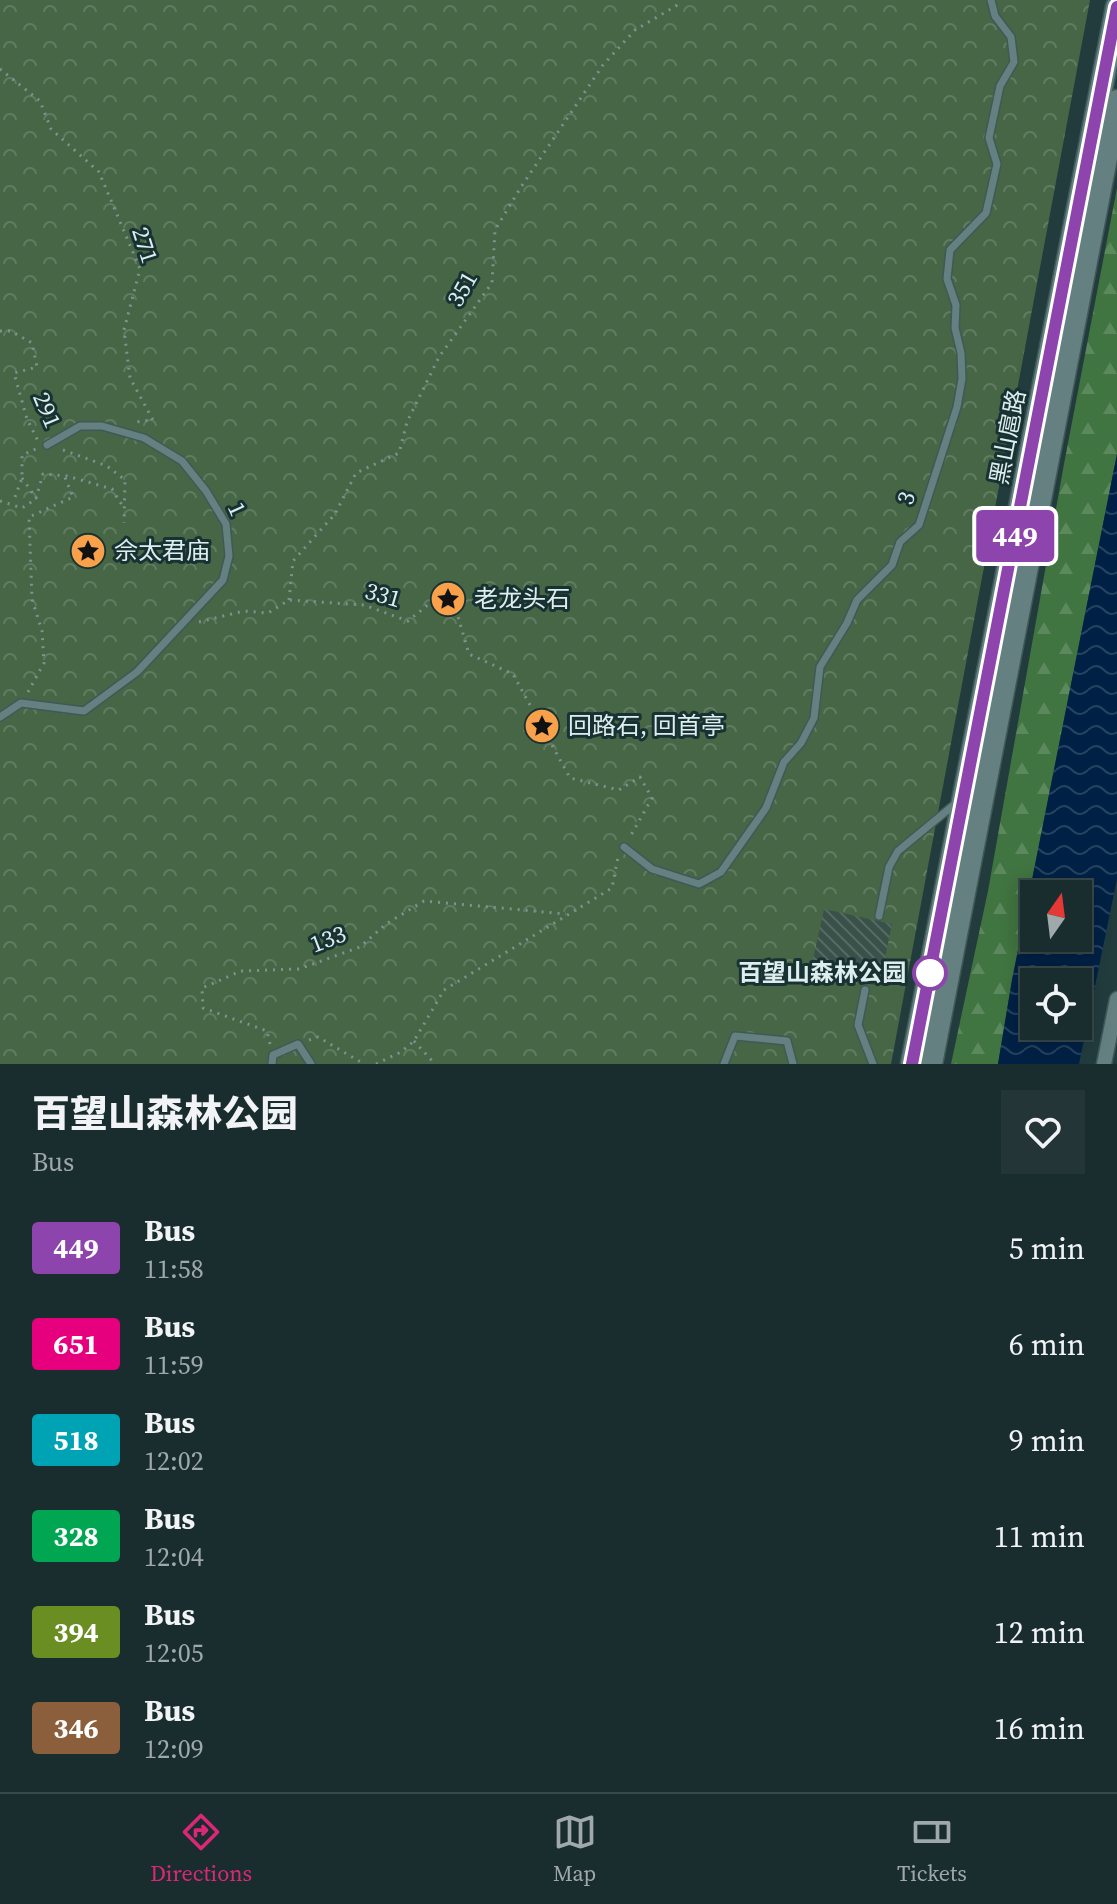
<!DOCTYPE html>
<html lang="en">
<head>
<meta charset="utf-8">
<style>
  :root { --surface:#1a2d2e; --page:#233536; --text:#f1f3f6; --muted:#9fa8aa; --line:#38494a; --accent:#db2777 }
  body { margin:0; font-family:"Source Serif 4","Noto Sans SC",serif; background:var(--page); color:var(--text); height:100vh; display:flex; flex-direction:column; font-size:30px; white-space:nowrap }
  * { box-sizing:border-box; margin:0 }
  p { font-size:26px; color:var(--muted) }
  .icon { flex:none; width:44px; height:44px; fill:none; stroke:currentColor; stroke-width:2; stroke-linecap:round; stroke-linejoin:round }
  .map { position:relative; height:1064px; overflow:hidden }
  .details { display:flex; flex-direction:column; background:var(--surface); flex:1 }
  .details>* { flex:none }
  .badge { padding:0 16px; border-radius:6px; font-size:28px; line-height:52px }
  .needle { width:52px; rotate:14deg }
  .tools { position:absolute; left:1020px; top:880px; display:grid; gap:16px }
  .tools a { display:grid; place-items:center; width:72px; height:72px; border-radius:0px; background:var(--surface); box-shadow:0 4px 20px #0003,0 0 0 2px var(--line); font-size:40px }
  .map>.badge { position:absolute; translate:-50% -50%; box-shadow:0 0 0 4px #fff }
  .round { display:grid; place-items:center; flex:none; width:84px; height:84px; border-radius:0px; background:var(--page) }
  .summary { display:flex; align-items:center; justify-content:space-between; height:136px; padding:0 32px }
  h1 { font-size:38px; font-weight:800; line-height:60px }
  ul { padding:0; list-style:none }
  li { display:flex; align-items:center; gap:24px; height:96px; padding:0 32px }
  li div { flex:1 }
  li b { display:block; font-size:30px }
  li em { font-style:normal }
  li .badge { min-width:88px; font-weight:700; text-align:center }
  .tab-bar { display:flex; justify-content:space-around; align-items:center; height:112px; border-top:2px solid var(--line); background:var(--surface); font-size:22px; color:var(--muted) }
  .tab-bar a { display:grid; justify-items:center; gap:4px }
  .tab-bar .active { color:var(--accent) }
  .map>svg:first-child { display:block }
  .forest { fill:url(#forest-firs) }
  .park { fill:url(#park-crowns) }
  .water { fill:url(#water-waves); fill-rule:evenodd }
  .building { fill:url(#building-back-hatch) }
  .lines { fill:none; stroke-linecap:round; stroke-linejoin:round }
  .service-casing { stroke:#405858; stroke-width:10 }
  .minor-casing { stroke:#405858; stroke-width:17 }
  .secondary-casing { stroke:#405858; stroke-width:25 }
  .path { stroke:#7e9293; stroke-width:3; stroke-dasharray:2 6; stroke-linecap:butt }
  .service { stroke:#648081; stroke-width:7 }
  .minor { stroke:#648081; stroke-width:14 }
  .secondary { stroke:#648081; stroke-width:22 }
  .line-casing { stroke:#fff; stroke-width:18 }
  .line { stroke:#8e44ad; stroke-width:12 }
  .stop-dot { fill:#fff; stroke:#8e44ad; stroke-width:4 }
  .labels { text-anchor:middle; stroke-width:6; stroke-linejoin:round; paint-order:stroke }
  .street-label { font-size:24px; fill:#deeded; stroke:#183233 }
  .poi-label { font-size:24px; fill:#deeded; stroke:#183233; text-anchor:start }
  .stop-label { font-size:24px; font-weight:bold; fill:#deeded; stroke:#183233; text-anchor:end }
</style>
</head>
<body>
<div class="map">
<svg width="1117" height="1064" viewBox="0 0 1117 1064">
  <defs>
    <pattern id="forest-firs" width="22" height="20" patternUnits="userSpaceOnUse" patternTransform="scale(2)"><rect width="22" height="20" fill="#407440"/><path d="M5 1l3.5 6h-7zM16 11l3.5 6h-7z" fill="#5b885c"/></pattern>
    <pattern id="park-crowns" width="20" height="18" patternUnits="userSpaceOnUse" patternTransform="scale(2)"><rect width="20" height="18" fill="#476646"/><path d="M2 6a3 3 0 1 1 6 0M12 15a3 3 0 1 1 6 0" fill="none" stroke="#617c61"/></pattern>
    <pattern id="water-waves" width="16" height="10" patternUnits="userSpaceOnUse" patternTransform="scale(2)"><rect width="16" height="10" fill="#002145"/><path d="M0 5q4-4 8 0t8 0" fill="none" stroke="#254260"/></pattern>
    <pattern id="building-back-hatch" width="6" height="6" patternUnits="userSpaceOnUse" patternTransform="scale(2)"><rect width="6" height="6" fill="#395149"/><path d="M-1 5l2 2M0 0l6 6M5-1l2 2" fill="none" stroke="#556a64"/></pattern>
  </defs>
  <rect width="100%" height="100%" fill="#223c3d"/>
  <path class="forest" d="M1117,188V454L1012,980L998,1064H951L988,891L1064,464Z"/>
  <path class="park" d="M0,0H1090L891,1064H0Z"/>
  <path class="water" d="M1117,454V879L1079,1064H998L1012,980ZM1034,894H1078V938H1034ZM1034,982H1078V1026H1034Z"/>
  <path class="building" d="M824,909L892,924L879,986L824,975L826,967L812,964Z"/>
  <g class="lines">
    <defs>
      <g id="service">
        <path d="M0,717L21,703L84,711L137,672L223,580L229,556L226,524L206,491L182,461L144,438L102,426H80L47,445"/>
        <path d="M624,847L652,869L699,884L721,872L766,808L784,762L801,743L814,718L820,667L847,623L857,600L892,565L900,542L919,525L957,407L962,379L961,353L955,328L956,305L947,279L950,250L986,213L997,164L989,138L1000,86L1014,62L1011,37L995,16L991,0"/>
        <path d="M879,916L889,867L898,851L955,804"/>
        <path d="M865,990L858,1025L873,1064"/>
        <path d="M272,1064L273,1055L298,1044L311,1064"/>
        <path d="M724,1064L735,1036L787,1041L793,1064"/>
      </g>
      <path id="minor" d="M1104,1064L1117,999"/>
      <g id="secondary">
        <path d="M912,1064L1117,7"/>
        <path d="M931,1064L1117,101"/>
      </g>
    </defs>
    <use href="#service" class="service-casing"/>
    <use href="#minor" class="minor-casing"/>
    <use href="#secondary" class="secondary-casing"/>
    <g class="path">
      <path d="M0,69L40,101L51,129L99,172L140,269L124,330L130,378L153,420L134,422"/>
      <path d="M0,331H11L32,343L37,367L14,373L27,419L38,441"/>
      <path d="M63,450L107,466L125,480L124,523"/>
      <path d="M22,478L36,498L43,474L67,476L112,489L122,505"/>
      <path d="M15,497L22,478V455L36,449"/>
      <path d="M0,501L22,508L36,499"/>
      <path d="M289,600L293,561L335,514L356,473L399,453L407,422L439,357L492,283L495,230L521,187L603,65L635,30L676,6L678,0"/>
      <path d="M199,622L244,611L268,613L289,600L364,605L408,621L430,603L456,610L469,654L513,674L570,778L619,790L640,777L652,798L630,837"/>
      <path d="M28,692L44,663L42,631L32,599L29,517L73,497L64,475"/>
      <path d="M309,1040L318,1037L364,1064"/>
      <path d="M414,1041L435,1064"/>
      <path d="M270,1044L267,1031L203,1008L202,988L241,971L299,969L360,947L386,924L424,901L566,914"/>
      <path d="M376,1064L401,1052L414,1041L444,990L612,888L618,857"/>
    </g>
    <use href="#service" class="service"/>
    <use href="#minor" class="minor"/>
    <use href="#secondary" class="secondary"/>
  </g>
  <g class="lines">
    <defs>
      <path id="line" d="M912,1064L1117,7"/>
    </defs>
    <use href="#line" class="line-casing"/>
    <use href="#line" class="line"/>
  </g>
  <defs>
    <symbol id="sight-disc" viewBox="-11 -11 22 22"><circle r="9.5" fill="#f8a14a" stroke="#183233"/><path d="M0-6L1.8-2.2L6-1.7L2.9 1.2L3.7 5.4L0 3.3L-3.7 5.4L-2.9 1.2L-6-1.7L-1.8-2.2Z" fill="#111"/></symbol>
  </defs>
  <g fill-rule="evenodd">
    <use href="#sight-disc" x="68" y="531" width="40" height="40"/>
    <use href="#sight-disc" x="428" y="579" width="40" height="40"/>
    <use href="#sight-disc" x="522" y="706" width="40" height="40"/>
  </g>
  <circle class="stop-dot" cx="930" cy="973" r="16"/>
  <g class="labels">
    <g class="street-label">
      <text transform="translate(145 245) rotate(72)" y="8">271</text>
      <text transform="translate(462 289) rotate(-60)" y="8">351</text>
      <text transform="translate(47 410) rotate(67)" y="8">291</text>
      <text transform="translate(1008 437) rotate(-79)" y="8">黑山扈路</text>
      <text transform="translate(906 498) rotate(-72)" y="8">3</text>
      <text transform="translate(237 509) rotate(65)" y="8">1</text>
      <text transform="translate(383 595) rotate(16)" y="8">331</text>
      <text transform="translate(328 939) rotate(-21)" y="8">133</text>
    </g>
    <g class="poi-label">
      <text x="114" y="559">佘太君庙</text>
      <text x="474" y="607">老龙头石</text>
      <text x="568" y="734">回路石, 回首亭</text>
    </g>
    <g class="stop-label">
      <text x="906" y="981">百望山森林公园</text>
    </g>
  </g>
</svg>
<div class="tools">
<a><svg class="needle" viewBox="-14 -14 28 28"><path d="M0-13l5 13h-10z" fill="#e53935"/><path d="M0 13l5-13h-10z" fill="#9fa8aa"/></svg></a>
<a><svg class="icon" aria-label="locate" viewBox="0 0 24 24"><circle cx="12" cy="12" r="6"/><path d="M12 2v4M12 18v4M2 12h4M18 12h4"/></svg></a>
</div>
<b class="badge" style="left:1015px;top:536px;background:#8e44ad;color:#fff">449</b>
</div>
<section class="details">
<div class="summary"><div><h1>百望山森林公园</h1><p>Bus</p></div><a class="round"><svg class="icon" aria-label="heart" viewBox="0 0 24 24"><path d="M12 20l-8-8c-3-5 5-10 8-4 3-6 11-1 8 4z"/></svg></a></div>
<ul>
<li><span class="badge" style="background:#8e44ad;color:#fff">449</span><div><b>Bus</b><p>11:58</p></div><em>5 min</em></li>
<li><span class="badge" style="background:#e6007e;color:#fff">651</span><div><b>Bus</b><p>11:59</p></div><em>6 min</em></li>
<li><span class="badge" style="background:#00a3b4;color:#fff">518</span><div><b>Bus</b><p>12:02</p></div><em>9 min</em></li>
<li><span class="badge" style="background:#00a651;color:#fff">328</span><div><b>Bus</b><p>12:04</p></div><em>11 min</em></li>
<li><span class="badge" style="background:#6b8e23;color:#fff">394</span><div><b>Bus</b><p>12:05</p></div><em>12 min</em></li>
<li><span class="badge" style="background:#8b5e3c;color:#fff">346</span><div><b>Bus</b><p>12:09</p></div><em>16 min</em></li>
</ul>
</section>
<nav class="tab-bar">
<a class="active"><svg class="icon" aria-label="directions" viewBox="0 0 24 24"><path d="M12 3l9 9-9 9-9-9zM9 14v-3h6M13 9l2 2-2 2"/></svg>Directions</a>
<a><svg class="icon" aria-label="map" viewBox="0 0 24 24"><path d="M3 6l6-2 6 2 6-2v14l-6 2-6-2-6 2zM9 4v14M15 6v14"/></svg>Map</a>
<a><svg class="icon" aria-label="tickets" viewBox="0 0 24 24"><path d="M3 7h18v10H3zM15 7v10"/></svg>Tickets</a>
</nav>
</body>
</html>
